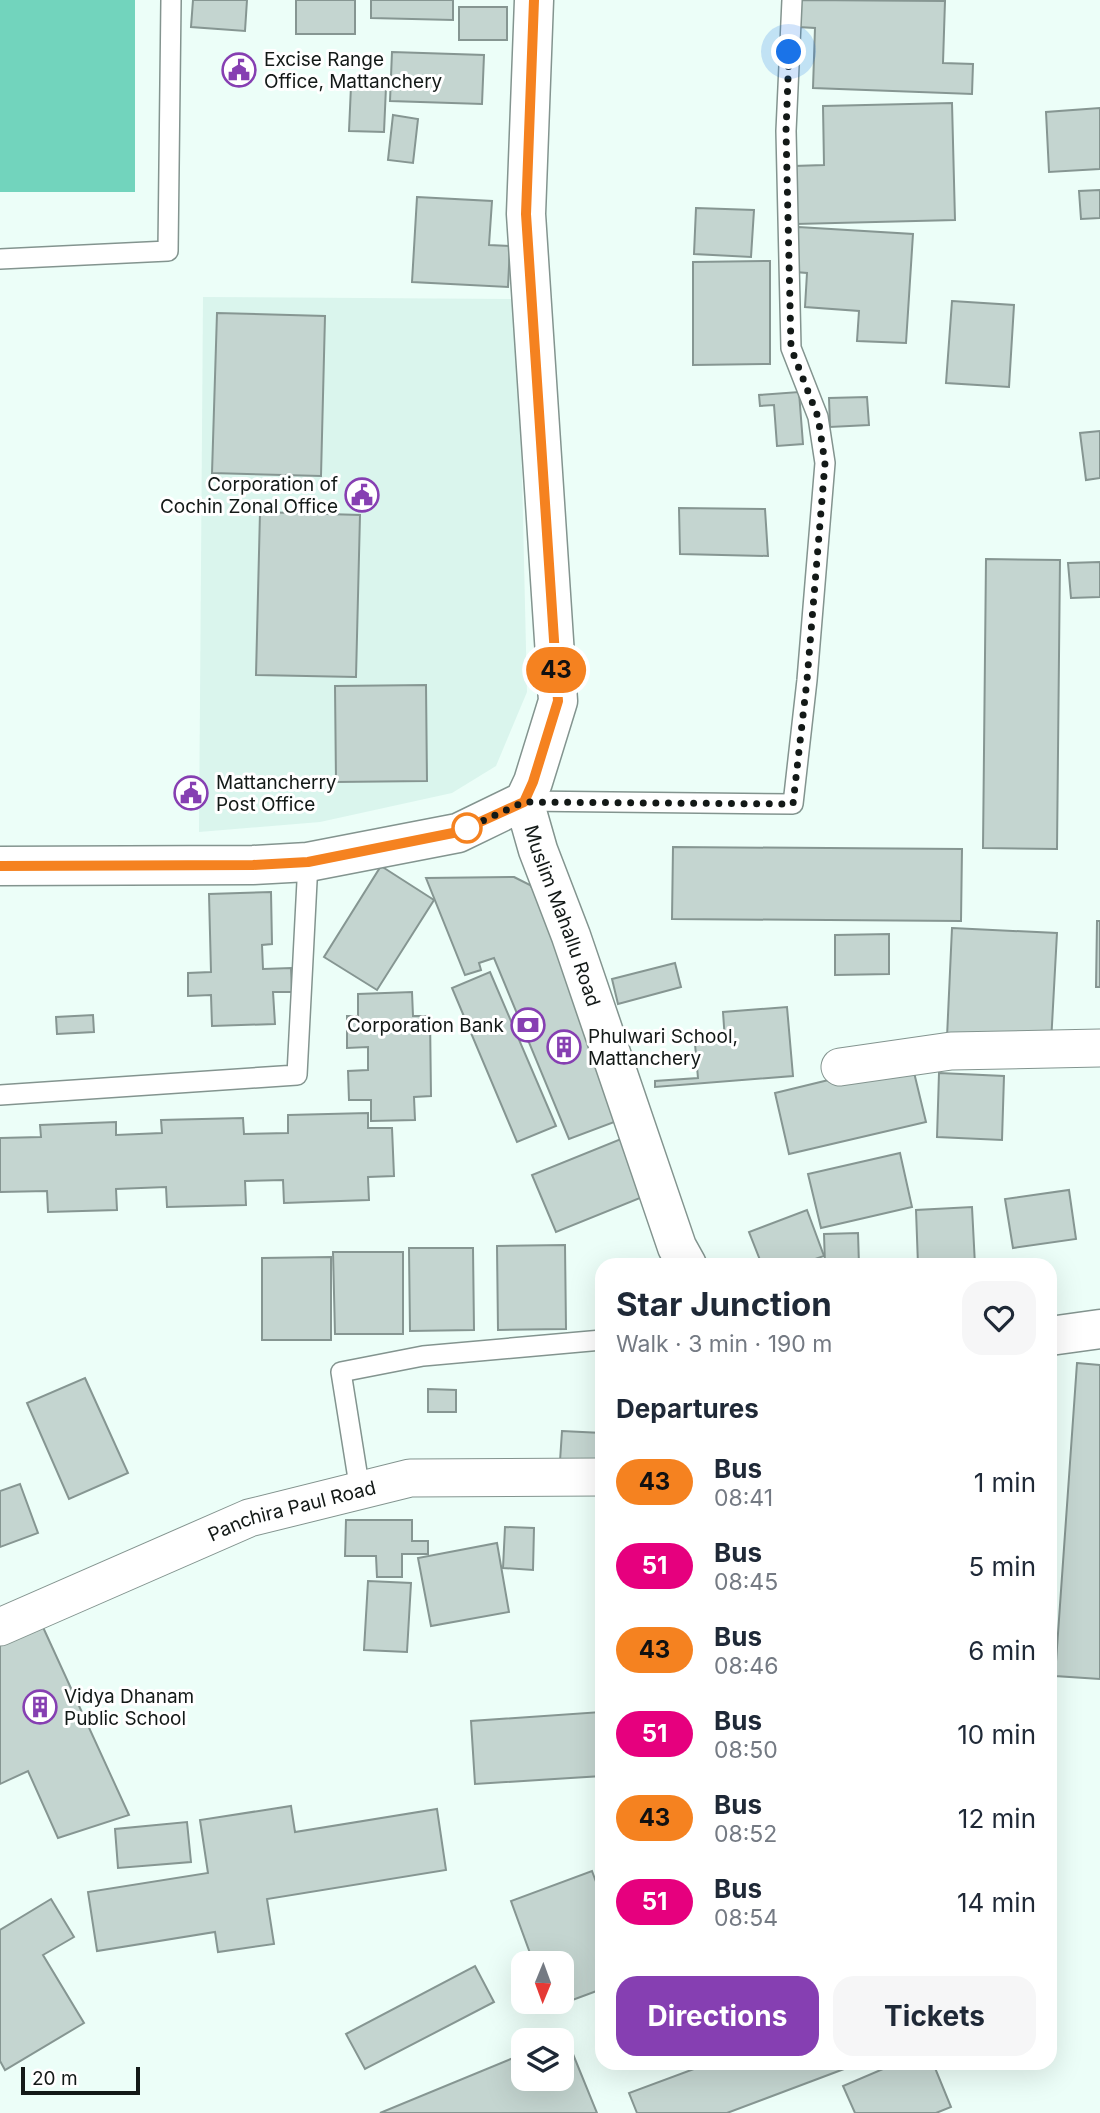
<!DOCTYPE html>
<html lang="en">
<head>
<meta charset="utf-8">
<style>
  :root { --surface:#fff; --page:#f6f6f7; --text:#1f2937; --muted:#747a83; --accent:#863fb2 }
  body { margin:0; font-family:Inter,sans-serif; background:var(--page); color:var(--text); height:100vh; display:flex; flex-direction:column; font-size:26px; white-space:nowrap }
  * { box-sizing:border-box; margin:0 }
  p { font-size:23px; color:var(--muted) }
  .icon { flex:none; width:38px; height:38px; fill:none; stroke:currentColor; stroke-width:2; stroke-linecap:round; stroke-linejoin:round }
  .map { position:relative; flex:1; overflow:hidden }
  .panel { position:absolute; left:595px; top:1258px; width:462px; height:812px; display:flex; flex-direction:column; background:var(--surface); border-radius:21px; box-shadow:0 7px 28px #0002 }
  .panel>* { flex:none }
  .badge { padding:0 14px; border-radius:23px; font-size:24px; line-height:46px }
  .needle { width:46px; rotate:181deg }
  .fabs { position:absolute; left:511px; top:1951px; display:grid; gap:14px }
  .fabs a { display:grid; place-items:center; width:63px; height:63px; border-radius:14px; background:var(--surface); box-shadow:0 7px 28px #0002; font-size:35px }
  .scale { position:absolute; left:21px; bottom:18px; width:119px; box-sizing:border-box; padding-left:7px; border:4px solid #131917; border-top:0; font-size:19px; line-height:24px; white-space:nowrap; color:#131917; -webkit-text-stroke:5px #fff; paint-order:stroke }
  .you { position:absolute; width:35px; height:35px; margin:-18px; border:5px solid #fff; border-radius:50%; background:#1a73e8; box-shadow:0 0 0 10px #1a73e833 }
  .map>.badge { position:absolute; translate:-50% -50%; box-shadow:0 0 0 4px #fff }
  h2 { padding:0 21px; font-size:26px; line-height:63px }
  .round { display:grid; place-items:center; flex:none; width:74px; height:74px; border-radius:21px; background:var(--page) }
  .overview { display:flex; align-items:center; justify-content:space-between; height:119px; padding:0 21px }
  h1 { font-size:33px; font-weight:700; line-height:52px }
  .cta { display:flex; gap:14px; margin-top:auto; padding:14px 21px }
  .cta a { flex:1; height:80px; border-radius:21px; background:var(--accent); color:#fff; font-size:28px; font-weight:700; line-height:80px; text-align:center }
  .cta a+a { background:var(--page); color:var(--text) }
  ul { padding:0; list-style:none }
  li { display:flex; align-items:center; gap:21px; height:84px; padding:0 21px }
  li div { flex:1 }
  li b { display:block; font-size:26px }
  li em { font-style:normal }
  li .badge { min-width:77px; font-weight:700; text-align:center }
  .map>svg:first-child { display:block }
  .built { fill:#daf5ed }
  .water { fill:#72d4bd }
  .building { fill:#c4d5d0; stroke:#869692; stroke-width:2 }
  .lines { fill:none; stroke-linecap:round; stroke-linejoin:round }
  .service-casing { stroke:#83948f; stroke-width:22 }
  .minor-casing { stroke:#83948f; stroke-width:39 }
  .tertiary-casing { stroke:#83948f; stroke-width:41 }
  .secondary-casing { stroke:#83948f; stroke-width:41 }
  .service { stroke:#fff; stroke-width:19 }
  .minor { stroke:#fff; stroke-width:37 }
  .tertiary { stroke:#fff; stroke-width:38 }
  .secondary { stroke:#fff; stroke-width:38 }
  .line-casing { stroke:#fff; stroke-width:16 }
  .line { stroke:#f58220; stroke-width:10 }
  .walk { stroke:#131917; stroke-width:7; stroke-dasharray:0 12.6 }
  .stop-dot { fill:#fff; stroke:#f58220; stroke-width:3.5 }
  .labels { text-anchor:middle; stroke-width:6; stroke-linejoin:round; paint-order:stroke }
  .poi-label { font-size:19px; fill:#131917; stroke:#fff; text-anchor:start }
  .street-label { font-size:19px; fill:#131917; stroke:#fff }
</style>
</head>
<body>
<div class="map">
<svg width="1100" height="2113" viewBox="0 0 1100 2113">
  <rect width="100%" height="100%" fill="#ecfef8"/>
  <path class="built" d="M203,297L518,299L527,692L496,766L452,793L320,822L199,832Z"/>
  <rect class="water" x="0" y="0" width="135" height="192"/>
  <g class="building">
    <path d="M193,0H247L245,31L191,27Z"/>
    <rect x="296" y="0" width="59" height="34"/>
    <path d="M371,0H453V20L371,18Z"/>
    <path d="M799,0L945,1L943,63L973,64L972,94L813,88L815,28L798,27Z"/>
    <rect x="459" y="7" width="48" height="33"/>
    <path d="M392,52L484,55L482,104L390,101Z"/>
    <path d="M351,86L386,87L384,132L349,131Z"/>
    <path d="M952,103L955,220L796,224L794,166L824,165L823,106Z"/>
    <path d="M1100,108V169L1049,172L1046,112Z"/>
    <path d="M393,115L418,119L413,163L388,160Z"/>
    <path d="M1100,190V218L1081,219L1079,191Z"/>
    <path d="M417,197L492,201L489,245L510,246L508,287L412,282Z"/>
    <path d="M696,208L754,210L751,257L694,254Z"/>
    <path d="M798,227L913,234L906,343L857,341L859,311L805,307L807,273L795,272Z"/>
    <path d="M770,261V364L693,365V262Z"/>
    <path d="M952,301L1014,305L1009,387L946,383Z"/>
    <path d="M217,313L325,316L321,476L212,473Z"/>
    <path d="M799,392L803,444L777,446L774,405L760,406L759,395Z"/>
    <path d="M867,397L869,425L830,427L829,398Z"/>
    <path d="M1100,431V478L1086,480L1080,433Z"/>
    <path d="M679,508L765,509L768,556L680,554Z"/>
    <path d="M260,512L360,515L356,677L256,675Z"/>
    <path d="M986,559L1060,560L1057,849L983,848Z"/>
    <path d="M1100,562V597L1071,598L1068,563Z"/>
    <path d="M426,685L427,781L336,782L335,686Z"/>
    <path d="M673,847L962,849L961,921L672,919Z"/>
    <path d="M381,866L434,900L377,990L324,957Z"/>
    <path d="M514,877L530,885L542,902L625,1118L569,1139L494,958L479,963L481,970L465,975L426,878Z"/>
    <path d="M271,892L272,944L262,945L263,969L291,968L292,992H273L275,1024L212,1026L211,995L188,996V973L211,972L209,894Z"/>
    <path d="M1097,921H1100V987H1096Z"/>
    <path d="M952,928L1057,933L1051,1043L947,1037Z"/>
    <path d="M889,934V974L835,975V935Z"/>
    <path d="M675,963L681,987L618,1004L612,979Z"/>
    <path d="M490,972L556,1126L517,1142L452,988Z"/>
    <path d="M412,992L413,1016H430L431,1096L414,1097L415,1120L371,1121V1100H349L348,1071L368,1070V1047L347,1048V1016H358V994Z"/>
    <path d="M787,1007L793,1076L655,1087V1081L698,1078L695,1044L725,1041L723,1012Z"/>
    <path d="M93,1015L94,1032L57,1034L56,1017Z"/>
    <path d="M911,1060L926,1122L789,1154L775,1093Z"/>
    <path d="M939,1073L1004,1076L1002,1140L937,1137Z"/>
    <path d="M368,1113V1128H392L394,1176L368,1177L369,1200L284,1203L283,1180L245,1181L246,1205L167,1207L166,1187L116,1189L117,1210L48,1212L47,1191L0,1192V1138L41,1137L40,1125L116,1122V1135L162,1133L161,1120L243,1118L244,1134L288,1133V1115Z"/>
    <path d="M621,1139L645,1196L556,1232L532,1175Z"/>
    <path d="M900,1153L912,1207L821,1228L808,1174Z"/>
    <path d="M1069,1190L1076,1239L1013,1248L1005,1199Z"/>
    <path d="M972,1207L975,1265H918L916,1210Z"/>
    <path d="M807,1210L824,1256L798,1265H762L749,1232Z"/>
    <path d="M858,1233L859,1265H825L824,1234Z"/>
    <path d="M565,1245L566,1329L498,1330L497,1246Z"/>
    <path d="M409,1248H473L474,1330L410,1331Z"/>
    <path d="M333,1252H403V1334H335Z"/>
    <path d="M331,1257V1340H262V1258Z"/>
    <path d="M1077,1363L1100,1365V1679L1055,1676Z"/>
    <path d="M85,1378L128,1473L69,1499L27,1403Z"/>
    <path d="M428,1389L456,1390V1412H428Z"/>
    <path d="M562,1431L602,1433V1464L560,1461Z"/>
    <path d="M20,1484L38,1533L0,1547V1491Z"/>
    <path d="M346,1520H412V1541H428V1554H402V1577H377L376,1556H345Z"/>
    <path d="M505,1527L534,1528L533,1570L503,1568Z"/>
    <path d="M497,1543L509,1612L431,1626L418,1558Z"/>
    <path d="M368,1581L411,1583L407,1652L364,1650Z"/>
    <path d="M42,1625L129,1815L58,1838L28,1771L0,1784V1644Z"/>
    <path d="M601,1712L602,1776L475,1784L471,1721Z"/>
    <path d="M291,1806L295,1832L437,1809L446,1870L267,1899L274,1944L218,1952L215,1932L97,1951L88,1892L208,1873L200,1820Z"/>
    <path d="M187,1822L191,1862L118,1868L115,1829Z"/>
    <path d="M592,1871L602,1898V1989L551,2008L549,2002H562V1964H534L511,1901Z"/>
    <path d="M51,1899L74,1937L43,1955L84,2023L5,2070L0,2061V1930Z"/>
    <path d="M475,1966L494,2002L365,2069L346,2034Z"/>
    <path d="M566,2037L597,2113H380L523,2054V2079H562V2040H557Z"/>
    <path d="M710,2063H860L727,2113H637L629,2093Z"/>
    <path d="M897,2063H933L951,2107L936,2113H855L843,2086Z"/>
  </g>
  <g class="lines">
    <defs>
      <g id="service">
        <path d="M0,259L168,251L171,0"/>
        <path d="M524,801L793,804L807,680L825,463L818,417L791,348L786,131L792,0"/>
        <path d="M0,1095L297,1075L308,862"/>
        <path d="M360,1491L341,1372L423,1356L602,1340"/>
      </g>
      <g id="minor">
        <path d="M840,1067L951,1051L1100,1048"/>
        <path id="s1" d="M0,1627L249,1518L410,1478L602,1477"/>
      </g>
      <g id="tertiary">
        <path id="s2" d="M524,801L538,850L571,936L677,1247L687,1265"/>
        <path d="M1050,1336L1100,1329"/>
      </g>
      <path id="secondary" d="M0,866L253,865L308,862L458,833L524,801L533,782L558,701L526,214L534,0"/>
    </defs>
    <use href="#service" class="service-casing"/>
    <use href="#minor" class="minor-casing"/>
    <use href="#tertiary" class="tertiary-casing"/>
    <use href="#secondary" class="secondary-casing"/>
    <use href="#service" class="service"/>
    <use href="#minor" class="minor"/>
    <use href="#tertiary" class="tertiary"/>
    <use href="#secondary" class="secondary"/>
  </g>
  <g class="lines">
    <defs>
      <path id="line" d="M0,866L253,865L308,862L458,832L524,802L533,782L558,701L526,214L534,0"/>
    </defs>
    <use href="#line" class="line-casing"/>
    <use href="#line" class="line"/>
    <path class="walk" d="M467,828L458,832L524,802L793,804L807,680L825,463L818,417L791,348L786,131L789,52"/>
  </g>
  <defs>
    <symbol id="civic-ring" viewBox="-11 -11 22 22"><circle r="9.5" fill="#fff" stroke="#863fb2" stroke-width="1.5"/><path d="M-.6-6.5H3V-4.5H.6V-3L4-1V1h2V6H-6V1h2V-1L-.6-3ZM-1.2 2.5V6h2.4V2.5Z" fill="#863fb2"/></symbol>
    <symbol id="bank-ring" viewBox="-11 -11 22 22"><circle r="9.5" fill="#fff" stroke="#863fb2" stroke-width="1.5"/><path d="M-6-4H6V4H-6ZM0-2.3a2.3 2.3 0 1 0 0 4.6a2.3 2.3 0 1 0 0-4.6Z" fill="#863fb2"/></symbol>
    <symbol id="building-ring" viewBox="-11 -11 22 22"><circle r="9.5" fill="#fff" stroke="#863fb2" stroke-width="1.5"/><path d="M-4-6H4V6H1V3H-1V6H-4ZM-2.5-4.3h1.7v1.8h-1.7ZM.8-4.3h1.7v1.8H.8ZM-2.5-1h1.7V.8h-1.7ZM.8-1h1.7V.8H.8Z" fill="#863fb2"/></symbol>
  </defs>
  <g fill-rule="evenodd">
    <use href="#civic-ring" x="220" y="51" width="38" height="38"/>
    <use href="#civic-ring" x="343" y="476" width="38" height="38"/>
    <use href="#civic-ring" x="172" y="774" width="38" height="38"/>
    <use href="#bank-ring" x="509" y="1006" width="38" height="38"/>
    <use href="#building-ring" x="545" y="1028" width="38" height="38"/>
    <use href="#building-ring" x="21" y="1688" width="38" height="38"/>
  </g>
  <circle class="stop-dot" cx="467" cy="828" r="14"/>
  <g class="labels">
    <g class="poi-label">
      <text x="264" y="66">Excise Range<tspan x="264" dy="22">Office, Mattanchery</tspan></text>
      <text x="338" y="491" text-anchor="end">Corporation of<tspan x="338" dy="22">Cochin Zonal Office</tspan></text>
      <text x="216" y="789">Mattancherry<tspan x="216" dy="22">Post Office</tspan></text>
      <text x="504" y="1032" text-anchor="end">Corporation Bank</text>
      <text x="588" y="1043">Phulwari School,<tspan x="588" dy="22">Mattanchery</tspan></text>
      <text x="64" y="1703">Vidya Dhanam<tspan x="64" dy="22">Public School</tspan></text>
    </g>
    <g class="street-label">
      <text dy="7" stroke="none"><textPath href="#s2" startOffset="121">Muslim Mahallu Road</textPath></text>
      <text dy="7" stroke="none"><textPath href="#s1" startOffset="315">Panchira Paul Road</textPath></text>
    </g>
  </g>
</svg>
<div class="fabs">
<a><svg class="needle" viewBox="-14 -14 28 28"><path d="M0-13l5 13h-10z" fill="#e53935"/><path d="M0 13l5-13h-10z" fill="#747a83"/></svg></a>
<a><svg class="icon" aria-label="layers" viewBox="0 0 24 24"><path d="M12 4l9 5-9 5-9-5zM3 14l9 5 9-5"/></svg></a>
</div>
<div class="scale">20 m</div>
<div class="you" style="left:789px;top:52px"></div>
<b class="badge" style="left:556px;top:670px;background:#f58220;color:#111">43</b>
<section class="panel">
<div class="overview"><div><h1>Star Junction</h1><p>Walk · 3 min · 190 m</p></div><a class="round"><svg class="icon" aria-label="heart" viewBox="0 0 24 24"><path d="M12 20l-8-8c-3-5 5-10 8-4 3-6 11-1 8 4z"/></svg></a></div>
<h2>Departures</h2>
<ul>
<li><span class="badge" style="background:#f58220;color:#111">43</span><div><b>Bus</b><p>08:41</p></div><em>1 min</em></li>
<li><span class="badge" style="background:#e6007e;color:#fff">51</span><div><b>Bus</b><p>08:45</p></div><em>5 min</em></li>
<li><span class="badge" style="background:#f58220;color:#111">43</span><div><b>Bus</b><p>08:46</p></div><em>6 min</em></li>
<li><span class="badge" style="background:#e6007e;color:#fff">51</span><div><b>Bus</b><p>08:50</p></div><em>10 min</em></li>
<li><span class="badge" style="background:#f58220;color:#111">43</span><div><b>Bus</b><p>08:52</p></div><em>12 min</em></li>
<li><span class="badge" style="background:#e6007e;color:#fff">51</span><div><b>Bus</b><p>08:54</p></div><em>14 min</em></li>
</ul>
<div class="cta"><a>Directions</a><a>Tickets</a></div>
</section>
</div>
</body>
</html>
